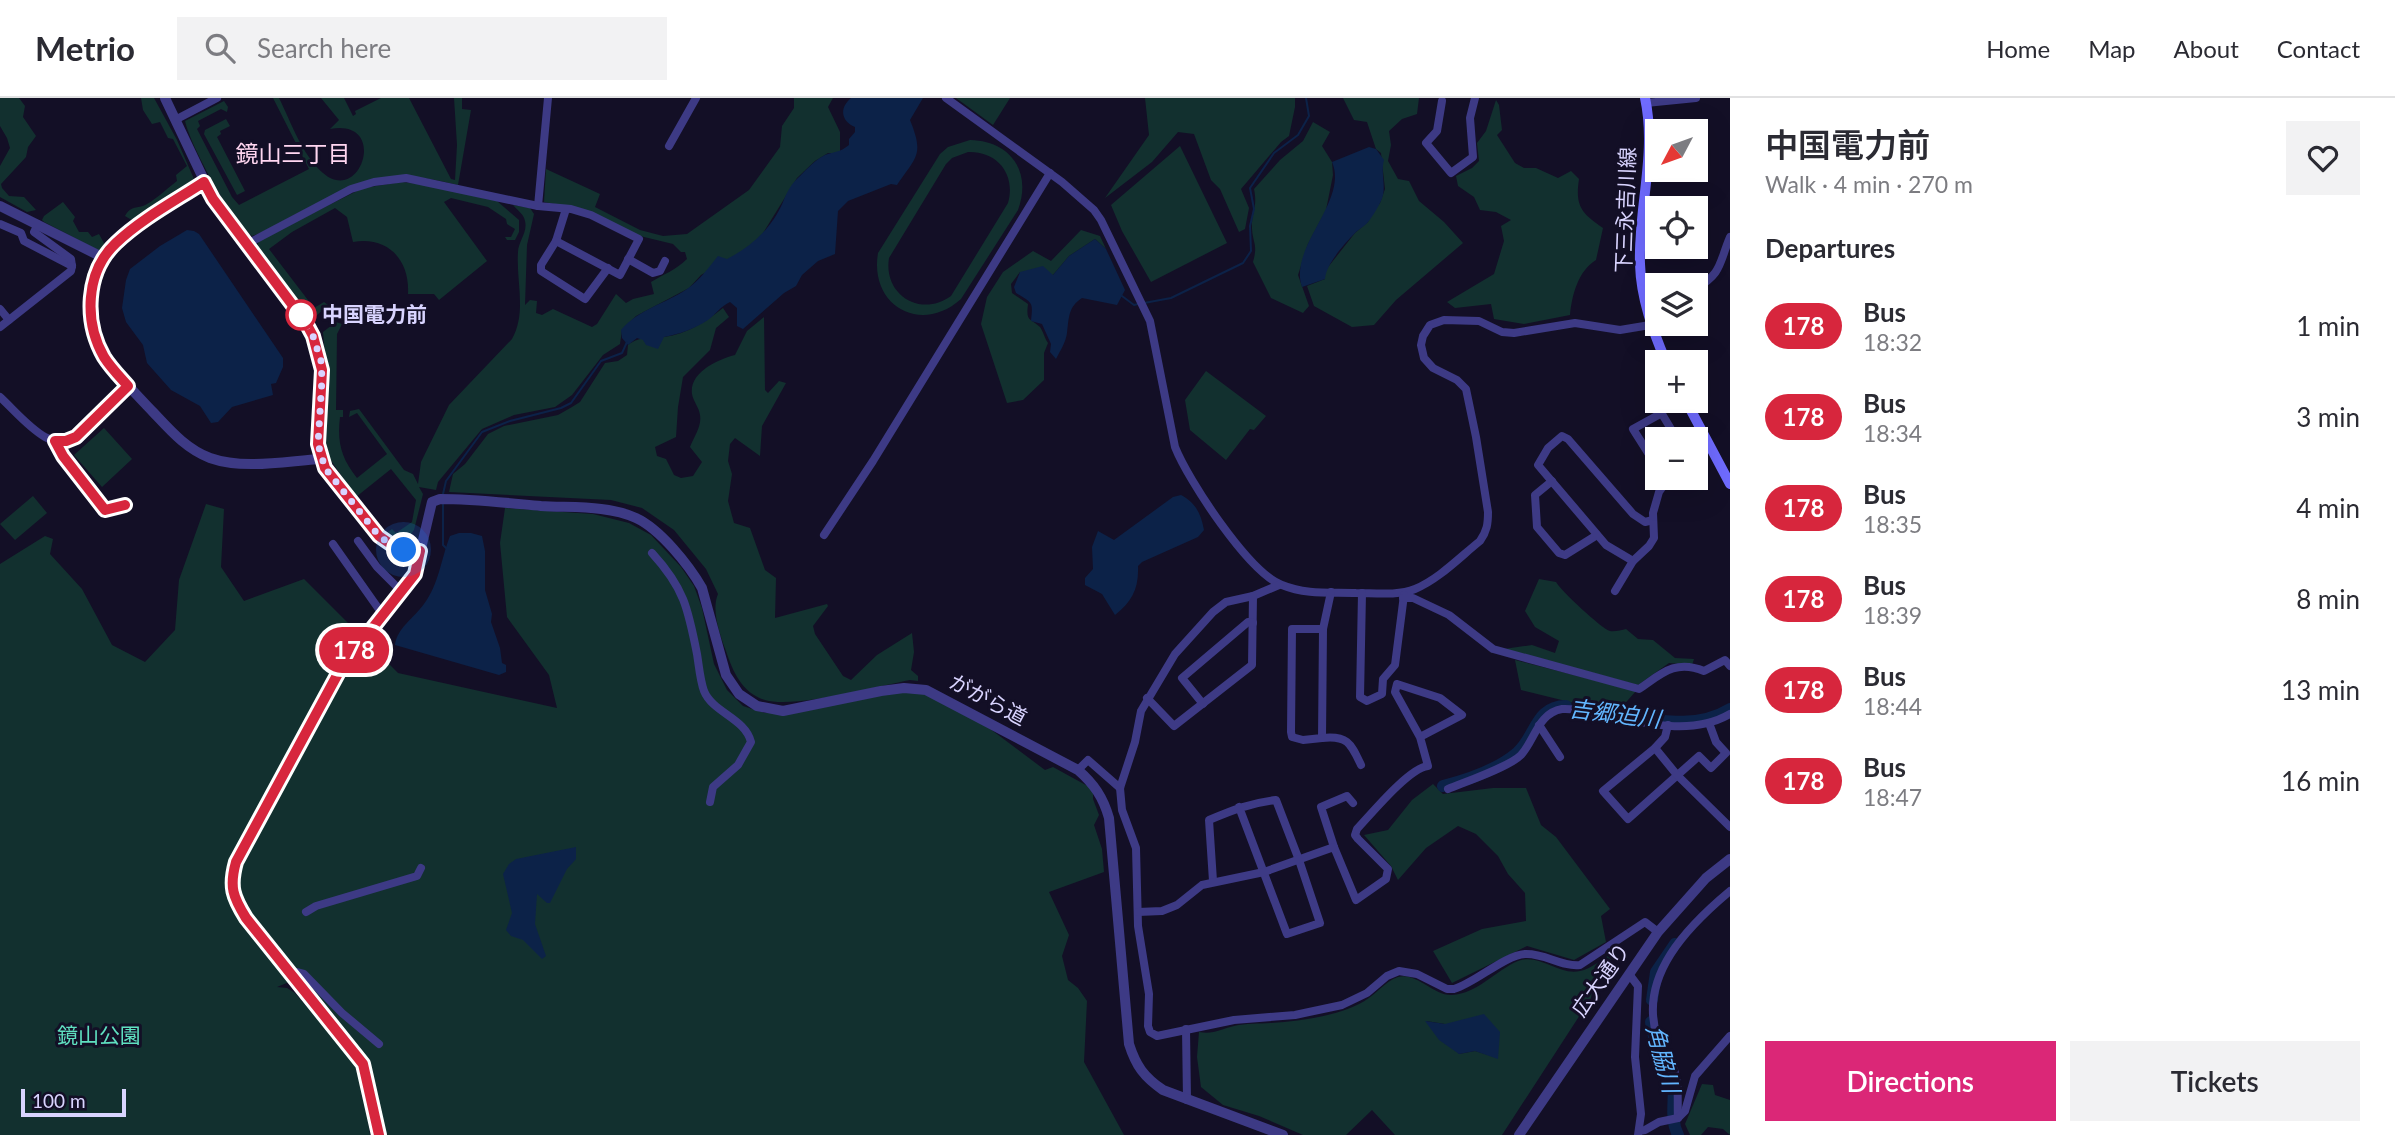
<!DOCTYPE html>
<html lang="en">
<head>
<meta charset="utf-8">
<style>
  :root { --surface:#fff; --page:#f2f2f3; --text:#2b2b33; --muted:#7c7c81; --line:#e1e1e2; --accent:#db2777 }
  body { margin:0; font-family:Lato,"Noto Sans JP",sans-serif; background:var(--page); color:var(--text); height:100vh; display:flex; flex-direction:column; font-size:26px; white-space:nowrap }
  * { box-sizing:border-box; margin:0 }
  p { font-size:23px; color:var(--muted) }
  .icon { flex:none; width:38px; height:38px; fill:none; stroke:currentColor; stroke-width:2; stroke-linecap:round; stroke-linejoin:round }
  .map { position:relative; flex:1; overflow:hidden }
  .sheet { display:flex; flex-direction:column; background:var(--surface); width:665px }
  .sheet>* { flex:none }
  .badge { padding:0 14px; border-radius:23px; font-size:24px; line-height:46px }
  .needle { width:46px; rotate:229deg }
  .fabs { position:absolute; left:1645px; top:21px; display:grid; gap:14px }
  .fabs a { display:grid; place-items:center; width:63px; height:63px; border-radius:0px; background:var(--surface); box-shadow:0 7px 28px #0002; font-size:35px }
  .scale { position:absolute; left:21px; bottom:18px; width:105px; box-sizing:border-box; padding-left:7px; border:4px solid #d9d4ff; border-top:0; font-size:19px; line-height:24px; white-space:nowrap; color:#d9d4ff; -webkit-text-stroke:5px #130f26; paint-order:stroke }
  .you { position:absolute; width:35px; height:35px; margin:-18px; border:5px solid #fff; border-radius:50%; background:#1a73e8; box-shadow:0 0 0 10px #1a73e833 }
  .map>.badge { position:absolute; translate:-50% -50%; box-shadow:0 0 0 4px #fff }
  h2 { padding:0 35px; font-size:26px; line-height:63px }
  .round { display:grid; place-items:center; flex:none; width:74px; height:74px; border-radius:0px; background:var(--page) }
  .head { display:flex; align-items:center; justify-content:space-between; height:119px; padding:0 35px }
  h1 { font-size:33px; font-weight:600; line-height:52px }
  .action { display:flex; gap:14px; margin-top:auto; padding:14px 35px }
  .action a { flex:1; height:80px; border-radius:0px; background:var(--accent); color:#fff; font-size:28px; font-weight:600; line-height:80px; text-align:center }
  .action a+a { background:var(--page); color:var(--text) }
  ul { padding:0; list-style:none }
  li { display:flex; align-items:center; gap:21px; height:91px; padding:0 35px }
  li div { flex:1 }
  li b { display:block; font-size:26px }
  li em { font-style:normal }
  li .badge { min-width:77px; font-weight:700; text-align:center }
  header { display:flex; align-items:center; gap:42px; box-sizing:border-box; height:98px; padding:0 35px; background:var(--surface); border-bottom:2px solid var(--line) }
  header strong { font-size:33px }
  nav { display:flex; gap:38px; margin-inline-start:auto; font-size:24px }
  .search { width:490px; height:63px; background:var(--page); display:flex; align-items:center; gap:18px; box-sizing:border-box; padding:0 24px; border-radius:0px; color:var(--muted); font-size:26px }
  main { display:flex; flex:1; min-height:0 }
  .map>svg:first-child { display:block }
  .green { fill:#12302f; fill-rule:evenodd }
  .water { fill:#0c2248 }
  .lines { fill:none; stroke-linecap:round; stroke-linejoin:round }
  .stream { stroke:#0c2248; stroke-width:2 }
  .river { stroke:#0c2248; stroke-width:12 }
  .minor { stroke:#3d3a85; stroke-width:8 }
  .tertiary { stroke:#3d3a85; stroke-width:10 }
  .secondary { stroke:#6f6bff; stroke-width:10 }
  .line-casing { stroke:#fff; stroke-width:16 }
  .line { stroke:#d7263d; stroke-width:10 }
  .walk { stroke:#d9d4ff; stroke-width:7; stroke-dasharray:0 12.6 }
  .stop-dot { fill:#fff; stroke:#d7263d; stroke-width:3.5 }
  .labels { text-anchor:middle; stroke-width:6; stroke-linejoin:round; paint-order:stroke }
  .street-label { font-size:21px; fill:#d9d4ff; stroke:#130f26 }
  .stop-label { font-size:21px; font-weight:bold; fill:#d9d4ff; stroke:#130f26; text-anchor:start }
  .park-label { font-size:21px; fill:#5fe0c0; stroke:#130f26 }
  .neighbourhood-label { font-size:23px; fill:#ffd6f0; stroke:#130f26 }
  .water-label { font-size:23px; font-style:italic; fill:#62b6ff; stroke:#130f26 }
</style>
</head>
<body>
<header>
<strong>Metrio</strong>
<div class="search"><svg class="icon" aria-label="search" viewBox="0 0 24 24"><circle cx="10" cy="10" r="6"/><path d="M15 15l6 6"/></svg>Search here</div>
<nav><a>Home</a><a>Map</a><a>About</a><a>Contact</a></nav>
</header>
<main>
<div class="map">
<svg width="1730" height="1037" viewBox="0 0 1730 1037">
  <rect width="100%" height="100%" fill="#130f26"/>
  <g class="green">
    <path d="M0,0H19L25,8L23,19L36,38L28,49L26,59L1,86L2,90L9,98L24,99L36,112L27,114L0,99V68L10,50L7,40L0,28Z"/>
    <path d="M141,0H154L177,42L194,81L189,89L135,124L125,118C130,109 134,110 143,108C152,105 169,89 177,83L176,77L187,68L173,41L168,40L160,24L152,26L143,12Z"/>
    <path d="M273,0H279C291,24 302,57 323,75C361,108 389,20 330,31L339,22L321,0H344L353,18L356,16L355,13L381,0H409L451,81L455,82L457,47L454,0H462V11L471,12L458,87C382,68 362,82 296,116C282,123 267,133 252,138C231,122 191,49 185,23L224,3L228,9L227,14L221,11L198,23L200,28L197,31L232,99L239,107L309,71Z"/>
    <path d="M794,0H833L828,9L840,34V55H828L815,63L797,80L760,140L743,153L701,177L689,190L636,218L622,232L620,246L603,257L572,297L555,309L514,317L482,331L438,384L436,392L419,389L423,396L414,432L406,443L399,442L388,434L392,431L396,435L412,424L416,402L391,371L356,399L328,358L326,342L328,295L323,234L336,224L342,226L337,236L336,312H343V319H340C337,344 341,360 357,380L387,356L357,315L349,319L350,313L359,311L404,372L413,376L418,386L421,364L449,307L512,241C527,214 516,184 518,154C518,144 528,134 525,123C524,116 516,111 513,107L530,110L534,116L527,147L525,207L530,202L537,203L536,215L542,217L553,211L592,229L597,226L616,196L626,205L633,201L654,196L651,184C664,176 676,172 687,161L685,154H681L673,146L640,138L571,109L544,104L546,71L600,96L595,109L640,132L663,138L687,136L749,92L780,49L782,28L794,10Z"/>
    <path d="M956,0H1010L993,27Z"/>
    <path d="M1145,0H1295V9L1289,38L1281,44L1241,91L1249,110L1245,131L1239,134L1220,91L1211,82L1194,36L1178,34L1152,64L1105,100L1149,37Z"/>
    <path d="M1343,0H1419L1417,16L1402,21L1389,33L1391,47L1388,63L1398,81L1409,83L1419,103L1444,124L1463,145L1396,202L1374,227L1352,229L1314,208L1307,188L1325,181V173L1355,135L1368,124L1372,115L1380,105L1385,91L1381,55L1376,51L1367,24L1354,22Z"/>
    <path d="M1496,2L1499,7L1502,32L1497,37L1515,65L1524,70H1536L1558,80L1571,73L1579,81C1575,108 1581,115 1603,130L1596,162C1578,173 1572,197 1570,217L1524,226L1494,221L1491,206L1455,210L1447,204L1494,176L1504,143L1501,128L1511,122L1496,114L1480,112L1474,99L1458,88L1456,78L1472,70L1479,63L1477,45L1486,33Z"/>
    <path d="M226,21L230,28L220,33L221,36L217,39L245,93L237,97L204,36L205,32Z"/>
    <path d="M1313,24L1330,34L1322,48L1332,64L1333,77L1326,112L1308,146L1298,177L1309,208L1303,215L1271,200L1253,164C1258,146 1253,146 1252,131C1251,115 1258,110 1254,91L1280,62L1303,43Z"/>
    <path d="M970,42C1011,43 1032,74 1018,112L961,201C921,237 869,208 878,155L940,56L948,49ZM968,54C998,53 1016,77 1008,105L951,198C921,220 883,197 889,160L946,66L952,60Z"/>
    <path d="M1180,48L1227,145L1151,184L1122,133L1111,107Z"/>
    <path d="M402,84L426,87L497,103L519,122V134L515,142H507L505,139H511L515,131L507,126L506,121L488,109L451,100L444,104L487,163L439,202L434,196H408C410,161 387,138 353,144L347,119L335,110L292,134L269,151L314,210L324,204L328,207L315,219H311L257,149L259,142L363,90Z"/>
    <path d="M63,104L75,119L73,123L79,134H88L92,139L99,136L105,147L100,153L44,124L42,122L44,118Z"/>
    <path d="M1081,132L1100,138L1106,151L1095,141L1069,158L1053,177L1020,174L1011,186L1012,195L1028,206C1026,224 1029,219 1040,229C1043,233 1045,241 1048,245L1044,255V282L1023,302L1007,305L981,226L987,199L1003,174L1033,153L1051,163Z"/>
    <path d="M723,210L729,219L716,230L710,252L683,279L678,309L676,339L655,349L657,358L666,361L674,377L681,380L693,378L702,364L690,349C694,339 702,328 700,317C699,309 693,303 692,296C689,274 719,261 735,257L747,233L764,219L765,292L768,295L779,283L786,285L762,328L760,358L735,340L730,346L728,363L732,376L728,403L734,425L750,430L765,472L776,480L775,520L827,506L828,508L813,528L815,536L843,578L851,582L877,557L912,535L914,554L911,572L918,578V583L910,582C878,588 794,611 765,602C742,595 733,574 726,553C720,537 711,512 718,496L706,471L674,432L642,410L611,402L449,394L453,376L465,366L488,336L504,328L558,317L572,309L580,304L605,265L618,263L627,257L628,247C641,237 649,242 664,239C687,236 705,224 723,210Z"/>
    <path d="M1206,273L1266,318L1254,332L1250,331L1226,362L1190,332L1185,302Z"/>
    <path d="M104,330L132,361L102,389L74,357Z"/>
    <path d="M33,398L47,415L15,442L0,426Z"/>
    <path d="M206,406L224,411L221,469L244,503L304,481L398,575L557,610L549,577L507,519L500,445L505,410L593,416L629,425L651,437L681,469L694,488L702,510L714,566L727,592L743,608L765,615L790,614L875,591L946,598L1045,672L1053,669L1093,691V701L1099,717L1094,727L1102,751L1104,774L1049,794L1069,837L1062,858L1068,882L1078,890L1087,903L1084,964L1124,1037H379L363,966L299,885L289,884L277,889L287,890L295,895L354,964L363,984L370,1037H0V466L45,438L53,441L50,456L82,491L112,547L145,564L175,532L179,482Z"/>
    <path d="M1539,481L1556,484C1560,492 1602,531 1610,533C1614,534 1622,532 1626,531L1638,541L1653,542L1675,560L1694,561L1692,567L1669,565L1638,587L1504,551L1532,547L1555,555L1559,543L1535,529L1525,513Z"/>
    <path d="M1515,562L1636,593L1620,611L1582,607L1521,592Z"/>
    <path d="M1433,686L1443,696L1493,690H1526L1541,727L1556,739L1610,811L1601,818L1606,844L1574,862L1527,848L1452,885L1433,853L1482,831L1526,823L1525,795L1508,776L1498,758L1476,736L1458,728L1426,750L1398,782L1391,768L1364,737L1388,732L1412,702Z"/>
    <path d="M1612,855L1614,858L1594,882L1591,900L1502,1037H1395L1372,1012L1346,1037H1303L1259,1018L1223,1007L1201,989L1197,959L1199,934C1213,937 1221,931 1234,928C1246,925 1259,926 1271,925C1301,923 1332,919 1359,906C1373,900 1385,883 1398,879C1417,874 1433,898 1452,897C1477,896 1496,872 1518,863C1540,855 1559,878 1580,873C1591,871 1602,861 1612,855ZM1426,923L1445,926L1498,960L1475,953L1459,956Z"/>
    <path d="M1702,986L1713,987L1715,997L1730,1002V1037L1723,1031L1708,1029L1701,1037H1690L1685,1026Z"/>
  </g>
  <g class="water">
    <path d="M851,0H923L910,22C924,57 917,58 897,87L891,86L848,103L838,113L835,156L818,163L802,177L796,188L784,195L743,231L737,228V210L730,204C721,208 716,216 708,222C694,231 680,236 664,239L658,251L646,247L643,242L637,240L628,247L622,240L621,232C639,211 665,206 687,191C699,183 709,169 718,158L727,161C751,149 772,130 783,104C787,94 791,86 800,78C808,70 815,62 825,57C835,53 839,55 849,47V41L855,34V29C841,23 839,10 851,0Z"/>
    <path d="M1369,49L1376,51L1384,62C1380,77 1388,91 1380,105C1378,109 1371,121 1368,124C1365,128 1359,131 1355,135C1345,145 1326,166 1325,181L1302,189C1288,149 1349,103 1332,64Z"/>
    <path d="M187,132L194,133L199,136L283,260V269L276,285L271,286L273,297L232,309L218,324L211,325L200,308L171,292L147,265L143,247L126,224L122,210L126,182L130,171L160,148Z"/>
    <path d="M1095,141L1106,151L1125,192L1117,207L1082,200C1068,209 1069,220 1067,235C1066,244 1060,253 1056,261L1050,254L1051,246L1042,226L1031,223C1033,204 1033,205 1016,195L1014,189L1020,174L1043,168L1053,177L1069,158Z"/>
    <path d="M1181,397C1196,405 1201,416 1204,432L1198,439L1142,464L1138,468C1139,490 1132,504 1115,517L1102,496L1085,487V480L1093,471L1092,449L1098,433L1114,442L1173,399Z"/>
    <path d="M459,435H471L482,438L485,453V492L492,516L491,524L500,550L502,565L506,567V574L499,577L395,547C397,530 414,520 424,506C439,486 441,461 450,438Z"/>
    <path d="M576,749V761L567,771L550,805H547L537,796L535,826L546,858L542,861L523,842L511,838L506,832L512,815L503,776L509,766L516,761Z"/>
    <path d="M1484,916L1500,934L1498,961L1475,953L1459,956L1439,942L1425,923L1445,926Z"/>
  </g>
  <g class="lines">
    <g class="stream">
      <path d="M1122,198L1134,207L1138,206"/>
      <path d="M1144,205L1171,200L1243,165L1251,153L1250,128L1254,111L1250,90L1274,55L1298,37L1309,18L1306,0"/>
      <path d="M443,396L446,383L482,334L510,323L561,310L571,305L601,263L622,255L627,244"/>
      <path d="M443,405V447L446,450"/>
    </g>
    <g class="river">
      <path d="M1618,617C1656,622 1696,632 1730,611"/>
      <path d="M1443,688C1467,682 1498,671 1517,655C1536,639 1535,608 1566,608"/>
      <path d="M1652,902L1656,874L1675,846"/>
      <path d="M1651,924C1652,946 1669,960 1673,981C1676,1000 1669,1020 1678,1037"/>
    </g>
    <g class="minor">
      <path d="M946,0L1062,84L1094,112L1101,122L1150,223L1175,349C1188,382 1249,475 1282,487C1306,497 1331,494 1356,495C1374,495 1398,498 1415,491C1439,481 1460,459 1480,443C1487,433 1488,426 1488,414L1476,339L1466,291L1457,282L1433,270L1424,260L1421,247L1423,238L1430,227L1444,222L1479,223L1502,234L1514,235L1575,225L1620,232L1650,227"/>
      <path d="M1442,3L1437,33L1426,45L1451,75L1473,59L1470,20L1475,0"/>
      <path d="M1646,5L1696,0"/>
      <path d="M175,22L217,0"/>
      <path d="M669,48L696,0"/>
      <path d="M538,108L548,0"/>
      <path d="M566,111L556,143L541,167V173L585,201L608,170"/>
      <path d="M0,126L21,135L24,143L72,168"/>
      <path d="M38,126L34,134L71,161L72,168"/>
      <path d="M247,146L351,91L374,84L406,80L538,108L571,111L591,117L639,141L620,177L556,143"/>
      <path d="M628,161L653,175L660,173L665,163"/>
      <path d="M1696,190C1722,176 1719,165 1730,139"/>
      <path d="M0,211L9,222"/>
      <path d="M0,229L71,173L72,168"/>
      <path d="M1657,293L1653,292V301L1677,341"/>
      <path d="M0,299C14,312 29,330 45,339C75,356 109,307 128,288"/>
      <path d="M55,343L63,358L105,412L125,407"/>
      <path d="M1696,354L1709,347"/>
      <path d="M1657,369L1633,331L1662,315"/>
      <path d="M1552,383L1535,397L1537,429L1559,455L1565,457L1597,437"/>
      <path d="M824,437L873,363L1050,75"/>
      <path d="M358,443L377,469L401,493"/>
      <path d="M333,446L383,517"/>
      <path d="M652,455C684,490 688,510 697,556C699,568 700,582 704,593C713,615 745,620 751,644L738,667L713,689L710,704"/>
      <path d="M1633,463L1606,447L1538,367L1548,350L1562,338L1568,341L1633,416L1645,424L1653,422"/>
      <path d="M1279,487L1253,498L1226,504L1213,514L1175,556L1141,613L1135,644L1120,690L1122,712L1136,750L1138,828L1149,896L1148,928L1150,934L1157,938L1234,922L1295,917L1342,907L1367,895L1387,878L1399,873L1417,876L1447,891H1454C1477,884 1503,858 1525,856C1545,855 1561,869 1580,867L1645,824L1658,834"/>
      <path d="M1615,493L1633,463L1649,448L1654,440L1653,415L1659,394L1669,380"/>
      <path d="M1362,495L1360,599L1367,603L1382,596L1383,581L1395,567L1404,497"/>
      <path d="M1403,500H1413L1449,517L1493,551L1639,591C1661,576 1675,561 1704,573L1725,562L1730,568"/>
      <path d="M1323,531H1292L1291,634L1292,639L1303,642L1322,640L1323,531L1331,494"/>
      <path d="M1147,600L1174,628L1252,567L1253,498"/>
      <path d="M1203,606L1182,580L1248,524L1253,525"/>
      <path d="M1539,627L1560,659"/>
      <path d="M1668,627L1665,639L1655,650L1603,693L1628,721L1699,658L1711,670L1726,655L1716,644L1709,625"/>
      <path d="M1322,640C1348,637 1351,646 1361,667"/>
      <path d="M1655,650L1677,677L1730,729"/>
      <path d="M1078,672L1088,662L1120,690"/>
      <path d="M1448,691C1465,684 1509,669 1521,657C1535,642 1538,615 1562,611C1574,610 1588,614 1599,616C1641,624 1691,639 1730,616"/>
      <path d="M1334,749L1321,709L1347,698L1353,705"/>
      <path d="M1213,783L1209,722C1233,712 1250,705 1276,702L1299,762L1320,825L1287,836L1239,709"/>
      <path d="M306,814L316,808L417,778L421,770"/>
      <path d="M1138,814L1162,813L1177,807L1202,787L1264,774L1334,749L1356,802L1386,781L1388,771L1358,741L1355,737L1357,731C1372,715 1409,670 1428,668L1420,639L1395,594L1397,586L1440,600L1462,617L1420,639"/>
      <path d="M291,876L296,874L304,876L342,915L379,946"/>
      <path d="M1629,876L1638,888L1635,959L1641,1016L1638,1037"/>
      <path d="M1186,931L1187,1002"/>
      <path d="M1678,1020C1677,1003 1680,983 1672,967C1667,957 1660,949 1657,938C1638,878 1688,828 1730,793"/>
      <path d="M1639,1033L1645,1032L1659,1024L1678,1020L1685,1013L1695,978L1730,938"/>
    </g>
    <g class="tertiary">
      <path d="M165,0L213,101L306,225L313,238L322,272L318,346L325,370L379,438L392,448L420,453"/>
      <path d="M204,84C175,103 120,132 103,161C65,226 111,270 153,314C170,332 186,351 210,360C244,372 286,363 321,361"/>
      <path d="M0,108L104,160"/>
      <path d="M379,1037L363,966L356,955L246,820C233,799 229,789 236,764L341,570L415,476L432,404L440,401C473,401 508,405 541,408C571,410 608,407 636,420C660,431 689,467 702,490L726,577L739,596L757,608L783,613L881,593L904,590L926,592L1078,672C1094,686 1103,699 1109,720L1129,946C1136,968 1144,979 1163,992L1283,1037"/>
      <path d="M1519,1037L1658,834L1706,780L1730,761"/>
    </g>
    <g class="secondary">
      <path d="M1645,0C1657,55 1638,111 1640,166C1641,201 1653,233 1666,264"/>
      <path d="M1686,303L1730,386"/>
    </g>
  </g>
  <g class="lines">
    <defs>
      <path id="line" d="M125,407L105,412L63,358L55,343H66L76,339L128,288C120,279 111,270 104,259C84,224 85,174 116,145C141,121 175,103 204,84L213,101L306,225L313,238L322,272L318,346L325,370L379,438L392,447L420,453L415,476L341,570L236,764C229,789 233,799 246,820L363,966L379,1037"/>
    </defs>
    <use href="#line" class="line-casing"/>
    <use href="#line" class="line"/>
    <path class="walk" d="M301,217L297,212L313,238L321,263L322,281L318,346L325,370L379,438L392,447L404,452"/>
  </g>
  <circle class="stop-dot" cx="301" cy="217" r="14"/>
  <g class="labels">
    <g class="street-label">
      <text transform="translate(1626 112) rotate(-88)" y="7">下三永吉川線</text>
      <text transform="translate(988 602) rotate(28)" y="7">ががら道</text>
      <text transform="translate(1601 882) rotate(-55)" y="7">広大通り</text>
    </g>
    <g class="stop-label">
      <text x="322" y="224">中国電力前</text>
    </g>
    <g class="park-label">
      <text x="99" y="945">鏡山公園</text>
    </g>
    <g class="neighbourhood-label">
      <text x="293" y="64">鏡山三丁目</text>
    </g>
    <g class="water-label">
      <text transform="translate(1615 616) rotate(7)" y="8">吉郷迫川</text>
      <text transform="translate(1663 961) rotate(75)" y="8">角脇川</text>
    </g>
  </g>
</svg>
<div class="fabs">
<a><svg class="needle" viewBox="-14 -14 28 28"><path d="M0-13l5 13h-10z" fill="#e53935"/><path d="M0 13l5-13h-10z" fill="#7c7c81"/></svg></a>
<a><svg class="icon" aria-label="locate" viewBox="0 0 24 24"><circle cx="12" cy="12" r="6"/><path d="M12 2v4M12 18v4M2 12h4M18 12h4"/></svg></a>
<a><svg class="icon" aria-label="layers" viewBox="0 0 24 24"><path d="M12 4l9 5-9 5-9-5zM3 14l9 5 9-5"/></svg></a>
<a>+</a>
<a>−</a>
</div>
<div class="scale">100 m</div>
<div class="you" style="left:404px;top:452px"></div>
<b class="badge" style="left:354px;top:552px;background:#d7263d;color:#fff">178</b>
</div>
<section class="sheet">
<div class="head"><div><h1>中国電力前</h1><p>Walk · 4 min · 270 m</p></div><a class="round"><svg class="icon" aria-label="heart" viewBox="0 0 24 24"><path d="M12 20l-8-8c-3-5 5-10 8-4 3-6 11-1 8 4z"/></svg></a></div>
<h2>Departures</h2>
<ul>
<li><span class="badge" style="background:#d7263d;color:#fff">178</span><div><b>Bus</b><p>18:32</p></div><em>1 min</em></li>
<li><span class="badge" style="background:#d7263d;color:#fff">178</span><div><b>Bus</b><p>18:34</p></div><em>3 min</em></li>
<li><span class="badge" style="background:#d7263d;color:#fff">178</span><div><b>Bus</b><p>18:35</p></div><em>4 min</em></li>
<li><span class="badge" style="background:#d7263d;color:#fff">178</span><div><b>Bus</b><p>18:39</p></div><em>8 min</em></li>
<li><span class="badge" style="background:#d7263d;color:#fff">178</span><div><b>Bus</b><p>18:44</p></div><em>13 min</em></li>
<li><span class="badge" style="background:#d7263d;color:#fff">178</span><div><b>Bus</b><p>18:47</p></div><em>16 min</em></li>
</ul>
<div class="action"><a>Directions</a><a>Tickets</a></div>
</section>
</main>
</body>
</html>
